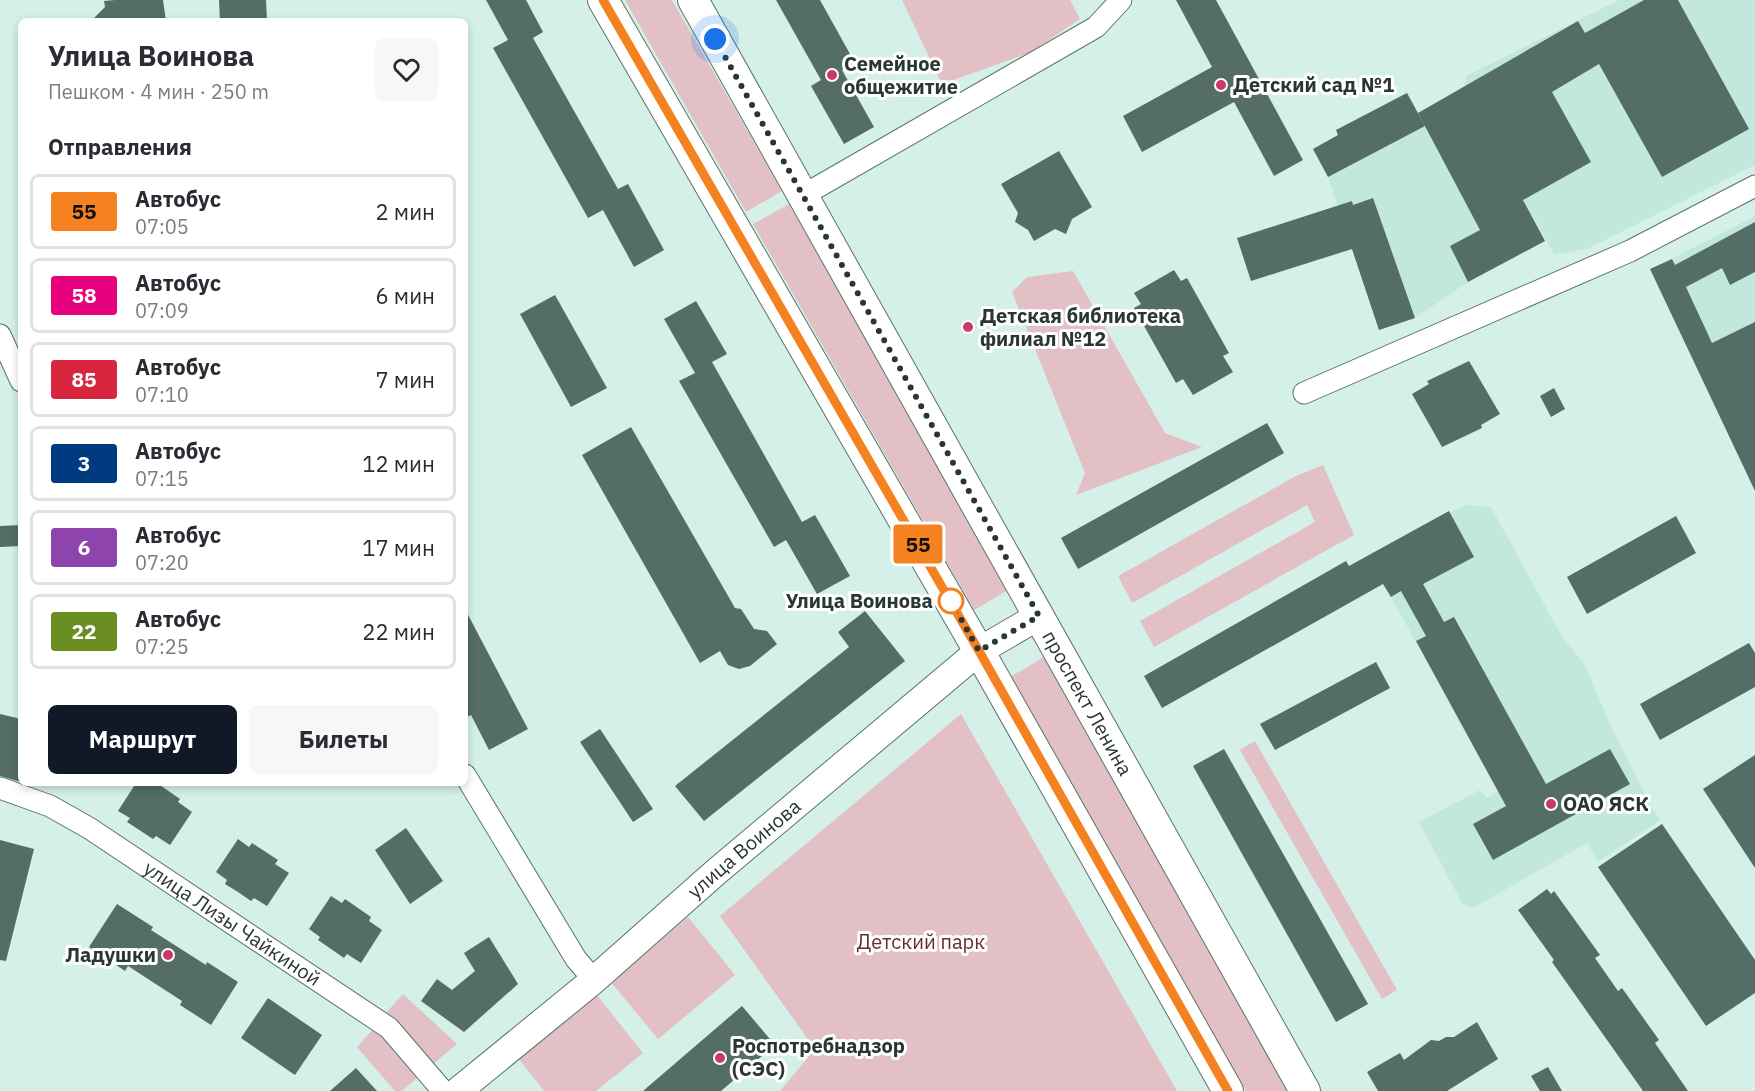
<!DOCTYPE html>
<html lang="ru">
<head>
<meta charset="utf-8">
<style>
  :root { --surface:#fff; --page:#f7f7f7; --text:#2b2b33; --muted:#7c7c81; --line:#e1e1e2; --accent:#111827 }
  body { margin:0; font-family:"IBM Plex Sans",sans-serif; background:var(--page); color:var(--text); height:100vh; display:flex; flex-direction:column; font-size:22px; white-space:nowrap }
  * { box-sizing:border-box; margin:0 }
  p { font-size:20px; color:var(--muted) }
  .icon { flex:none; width:33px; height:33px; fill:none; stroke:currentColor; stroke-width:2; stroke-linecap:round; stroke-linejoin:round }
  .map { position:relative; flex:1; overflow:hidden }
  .sheet { position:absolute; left:18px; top:18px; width:450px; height:768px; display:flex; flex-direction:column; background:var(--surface); border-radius:9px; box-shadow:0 3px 9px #0003 }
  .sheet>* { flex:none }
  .badge { padding:0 12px; border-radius:4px; font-size:21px; line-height:39px }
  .you { position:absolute; width:30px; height:30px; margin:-15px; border:4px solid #fff; border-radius:50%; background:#1a73e8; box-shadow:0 0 0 9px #1a73e833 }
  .map>.badge { position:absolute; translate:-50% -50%; box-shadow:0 0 0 3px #fff }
  h2 { padding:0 30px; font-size:22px; line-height:54px }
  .round { display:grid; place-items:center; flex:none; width:63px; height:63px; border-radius:9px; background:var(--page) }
  .headline { display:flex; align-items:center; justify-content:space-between; height:102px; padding:0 30px }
  h1 { font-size:28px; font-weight:700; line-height:45px }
  .button { display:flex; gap:12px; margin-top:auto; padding:12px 30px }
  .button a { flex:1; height:69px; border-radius:9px; background:var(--accent); color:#fff; font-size:24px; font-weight:700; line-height:69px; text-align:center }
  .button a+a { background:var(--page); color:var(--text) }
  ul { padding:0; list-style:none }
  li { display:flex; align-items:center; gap:18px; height:75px; margin:0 12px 9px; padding:0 18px; border:3px solid var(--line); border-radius:9px }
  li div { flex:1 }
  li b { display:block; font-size:22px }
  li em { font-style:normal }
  li .badge { min-width:66px; font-weight:700; text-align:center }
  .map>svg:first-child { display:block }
  .built { fill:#c2e8de }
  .green { fill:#e2c0c5 }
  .building { fill:#546d67 }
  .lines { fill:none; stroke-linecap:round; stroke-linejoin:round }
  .minor-casing { stroke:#59736c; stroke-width:23 }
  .tertiary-casing { stroke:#59736c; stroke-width:29 }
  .secondary-casing { stroke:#59736c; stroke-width:32 }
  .minor { stroke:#fff; stroke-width:21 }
  .tertiary { stroke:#fff; stroke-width:27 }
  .secondary { stroke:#fff; stroke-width:30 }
  .line-casing { stroke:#fff; stroke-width:14 }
  .line { stroke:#f58220; stroke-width:9 }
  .walk { stroke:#2a3633; stroke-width:6; stroke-dasharray:0 10.8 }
  .poi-dot { fill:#ca3b63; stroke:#fff; stroke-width:2 }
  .stop-dot { fill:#fff; stroke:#f58220; stroke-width:3 }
  .labels { text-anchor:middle; stroke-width:6; stroke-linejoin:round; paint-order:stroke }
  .poi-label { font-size:20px; font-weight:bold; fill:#2a3633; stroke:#fff; text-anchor:start }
  .stop-label { font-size:20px; font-weight:bold; fill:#2a3633; stroke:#fff; text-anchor:end }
  .street-label { font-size:20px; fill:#2a3633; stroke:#fff }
  .park-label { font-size:20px; fill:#662a37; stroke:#fff }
</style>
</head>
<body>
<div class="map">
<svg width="1755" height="1091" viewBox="0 0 1755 1091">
  <rect width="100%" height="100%" fill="#d4f0e8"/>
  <g class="built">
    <path d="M1619,0H1755V165L1589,248L1554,255L1476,111L1545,241L1468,282L1415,318L1379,330L1328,177L1313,149L1338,135L1336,130L1407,93L1418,113L1464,88L1466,76Z"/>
    <path d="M1755,216V434L1672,259Z"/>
    <path d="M1466,505L1491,507L1561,635L1585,665L1612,729L1652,808L1661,820L1598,862L1587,843L1473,908L1462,903L1419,822L1480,790L1487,798L1498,791L1368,555Z"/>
  </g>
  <g class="green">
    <path d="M625,0H672L782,191L746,212Z"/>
    <path d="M902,0H1070L1080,19L1029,53L942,84Z"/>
    <path d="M789,204L1010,589L974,610L753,224Z"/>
    <path d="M1073,271L1165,433L1202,447L1076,495L1085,473L1012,292L1027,277Z"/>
    <path d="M1323,465L1354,535L1154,647L1140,621L1315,522L1307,505L1132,603L1118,576L1296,476Z"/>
    <path d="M1046,656L1294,1091H1246L1010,677Z"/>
    <path d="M961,714L1177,1091H780L815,1049L720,916Z"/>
    <path d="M1255,741L1397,990L1382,999L1240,750Z"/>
    <path d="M688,917L735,975L658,1039L610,981Z"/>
    <path d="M403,994L457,1044L432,1065L385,1014Z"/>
    <path d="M596,994L643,1053L596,1091H544L518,1058Z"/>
    <path d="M376,1026L421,1074L402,1091H395L357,1047Z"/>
  </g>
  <g class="building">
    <path d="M115,0H163L166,21H91L105,7L104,1Z"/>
    <path d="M219,0H266L267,21H220Z"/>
    <path d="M486,0H526L543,32L533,38L618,189L628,184L664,250L634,267L603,210L588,218L493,48L508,40Z"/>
    <path d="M776,0H820L855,63L842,70L874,127L844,144L811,86L821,80Z"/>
    <path d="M1176,0H1216L1303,160L1274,176L1234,102L1142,152L1123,116L1212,67Z"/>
    <path d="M1644,0H1678L1749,129L1662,177L1599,64L1552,92L1591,162L1523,200L1545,241L1468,282L1450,246L1480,230L1418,113L1578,21L1585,33Z"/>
    <path d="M1407,93L1425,126L1328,177L1313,149L1338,135L1336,130Z"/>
    <path d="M1059,151L1092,207L1072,219L1066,234L1055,229L1034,241L1028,230L1015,222L1018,213L1001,184Z"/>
    <path d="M1373,198L1415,318L1379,330L1352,249L1251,281L1237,238L1352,201L1353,205Z"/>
    <path d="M1755,222V272L1730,285L1722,268L1686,287L1712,343L1755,322V491L1650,269L1672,259L1675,265Z"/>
    <path d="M1174,270L1181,281L1187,278L1229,353L1223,356L1233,372L1193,395L1183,379L1176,383L1134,308L1141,304L1134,293Z"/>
    <path d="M555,295L607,388L571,407L520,314Z"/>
    <path d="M696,301L727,354L712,362L802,522L815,515L850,576L817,594L786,540L774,547L679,381L695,373L664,319Z"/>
    <path d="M1469,361L1500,414L1481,425L1482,428L1442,447L1412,394L1429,384L1427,381Z"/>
    <path d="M1554,388L1565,409L1551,417L1540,396Z"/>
    <path d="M1267,423L1284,453L1078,569L1061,538Z"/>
    <path d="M631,427L735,608L741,609L754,629L767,631L777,644L750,666L739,669L728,665L720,651L700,663L582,455Z"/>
    <path d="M1449,511L1474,557L1423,584L1444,622L1454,617L1546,784L1610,749L1630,784L1493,860L1473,824L1506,806L1416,641L1426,636L1401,591L1391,597L1383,584L1162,708L1144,676L1346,561L1349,566Z"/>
    <path d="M1676,516L1696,553L1587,614L1567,577Z"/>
    <path d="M21,525V546L0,547V526Z"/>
    <path d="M465,609L528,729L489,750L471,715L465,718Z"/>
    <path d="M865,611L905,661L704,821L675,786L849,647L838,632Z"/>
    <path d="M1749,643L1755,653V687L1660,740L1640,704Z"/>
    <path d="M1376,662L1390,688L1275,750L1260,724Z"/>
    <path d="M0,714L21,719V782L0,776Z"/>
    <path d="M600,729L653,809L633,822L580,742Z"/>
    <path d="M1224,749L1368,1004L1336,1022L1193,766Z"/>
    <path d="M1755,755V868L1703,789Z"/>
    <path d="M136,783H157L180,799L178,802L192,812L170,845L156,836L153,839L127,822L130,818L118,811Z"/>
    <path d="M1662,824L1755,960V993L1706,1026L1598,867Z"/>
    <path d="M406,828L443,881L410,904L375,850Z"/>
    <path d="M238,839L249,847L252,843L278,860L275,864L289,873L267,906L254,898L251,901L238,892L225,884L227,880L216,872Z"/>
    <path d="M0,840L34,849L6,961L0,960Z"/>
    <path d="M1547,889L1551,894L1554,891L1600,955L1595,958L1618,991L1622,988L1659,1040L1655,1043L1688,1091H1643L1552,962L1554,960L1518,910Z"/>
    <path d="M331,896L342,903L345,899L371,917L369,921L382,930L361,963L347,954L344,958L318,940L320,937L309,929Z"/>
    <path d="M117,904L153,927L151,930L206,965L207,962L238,982L211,1025L180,1005L182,1001L128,966L125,971L89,947Z"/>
    <path d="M489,937L518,984L464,1032L421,1001L437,979L452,990L475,971L464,953Z"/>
    <path d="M268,998L322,1035L295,1075L241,1038Z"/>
    <path d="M742,1006L775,1045L721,1091H643Z"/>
    <path d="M1477,1022L1498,1059L1447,1091H1378L1367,1072L1400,1053L1404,1060L1431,1040L1439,1041L1446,1037H1454Z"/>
    <path d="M1548,1067L1562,1091H1540L1531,1076Z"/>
    <path d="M356,1068L377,1091H330Z"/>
  </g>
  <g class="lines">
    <defs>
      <g id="minor">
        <path d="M802,196L1096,27L1121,0"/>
        <path d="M0,335L21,381"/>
        <path d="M1304,393L1630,251L1755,186"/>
        <path d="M465,775L576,959L594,980"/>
        <path id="s1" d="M0,788L50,806L89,828L389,1028L443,1091"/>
      </g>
      <g id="tertiary">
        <path id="s2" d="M458,1091L594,980L716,872L979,651L1039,616"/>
      </g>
      <g id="secondary">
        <path d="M603,0L979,651L1228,1091"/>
        <path id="s3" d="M693,0L1305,1091"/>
      </g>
    </defs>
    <use href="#minor" class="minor-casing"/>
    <use href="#tertiary" class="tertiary-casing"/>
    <use href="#secondary" class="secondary-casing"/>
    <use href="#minor" class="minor"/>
    <use href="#tertiary" class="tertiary"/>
    <use href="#secondary" class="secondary"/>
  </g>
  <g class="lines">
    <defs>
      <path id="line" d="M603,0L979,651L1228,1091"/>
    </defs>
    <use href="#line" class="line-casing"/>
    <use href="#line" class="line"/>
    <path class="walk" d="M715,39L1039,616L979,651L948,596L951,601"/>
  </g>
  <g class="poi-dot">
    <circle cx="832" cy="75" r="6"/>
    <circle cx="1221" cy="85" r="6"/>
    <circle cx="968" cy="327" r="6"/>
    <circle cx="1551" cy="804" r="6"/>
    <circle cx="168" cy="955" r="6"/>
    <circle cx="720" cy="1058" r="6"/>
  </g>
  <circle class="stop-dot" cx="951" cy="601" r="12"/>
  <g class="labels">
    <g class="poi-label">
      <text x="844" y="71">Семейное<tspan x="844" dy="23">общежитие</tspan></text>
      <text x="1233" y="92">Детский сад №1</text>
      <text x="980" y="323">Детская библиотека<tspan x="980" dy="23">филиал №12</tspan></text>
      <text x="1563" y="811">ОАО ЯСК</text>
      <text x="156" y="962" text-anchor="end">Ладушки</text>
      <text x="732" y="1053">Роспотребнадзор<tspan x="732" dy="23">(СЭС)</tspan></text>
    </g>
    <g class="stop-label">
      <text x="933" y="608">Улица Воинова</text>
    </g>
    <g class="street-label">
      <text dy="7" stroke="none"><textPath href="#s3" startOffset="806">проспект Ленина</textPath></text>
      <text dy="7" stroke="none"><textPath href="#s2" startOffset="375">улица Воинова</textPath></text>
      <text dy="7" stroke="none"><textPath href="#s1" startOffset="270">улица Лизы Чайкиной</textPath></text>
    </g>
    <g class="park-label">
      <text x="921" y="949">Детский парк</text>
    </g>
  </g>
</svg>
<div class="you" style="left:715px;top:39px"></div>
<b class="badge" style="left:918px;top:544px;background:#f58220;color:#111">55</b>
<section class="sheet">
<div class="headline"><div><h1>Улица Воинова</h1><p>Пешком · 4 мин · 250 m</p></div><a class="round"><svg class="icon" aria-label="heart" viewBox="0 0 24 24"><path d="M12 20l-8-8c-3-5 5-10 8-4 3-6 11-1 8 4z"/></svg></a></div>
<h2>Отправления</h2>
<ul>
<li><span class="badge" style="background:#f58220;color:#111">55</span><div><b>Автобус</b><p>07:05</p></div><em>2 мин</em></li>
<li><span class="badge" style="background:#e6007e;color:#fff">58</span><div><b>Автобус</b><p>07:09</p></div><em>6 мин</em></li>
<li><span class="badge" style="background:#d7263d;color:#fff">85</span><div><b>Автобус</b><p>07:10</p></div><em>7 мин</em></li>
<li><span class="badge" style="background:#003b80;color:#fff">3</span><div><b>Автобус</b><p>07:15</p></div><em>12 мин</em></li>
<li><span class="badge" style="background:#8e44ad;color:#fff">6</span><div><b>Автобус</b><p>07:20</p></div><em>17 мин</em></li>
<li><span class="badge" style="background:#6b8e23;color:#fff">22</span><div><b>Автобус</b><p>07:25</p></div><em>22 мин</em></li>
</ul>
<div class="button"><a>Маршрут</a><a>Билеты</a></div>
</section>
</div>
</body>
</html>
